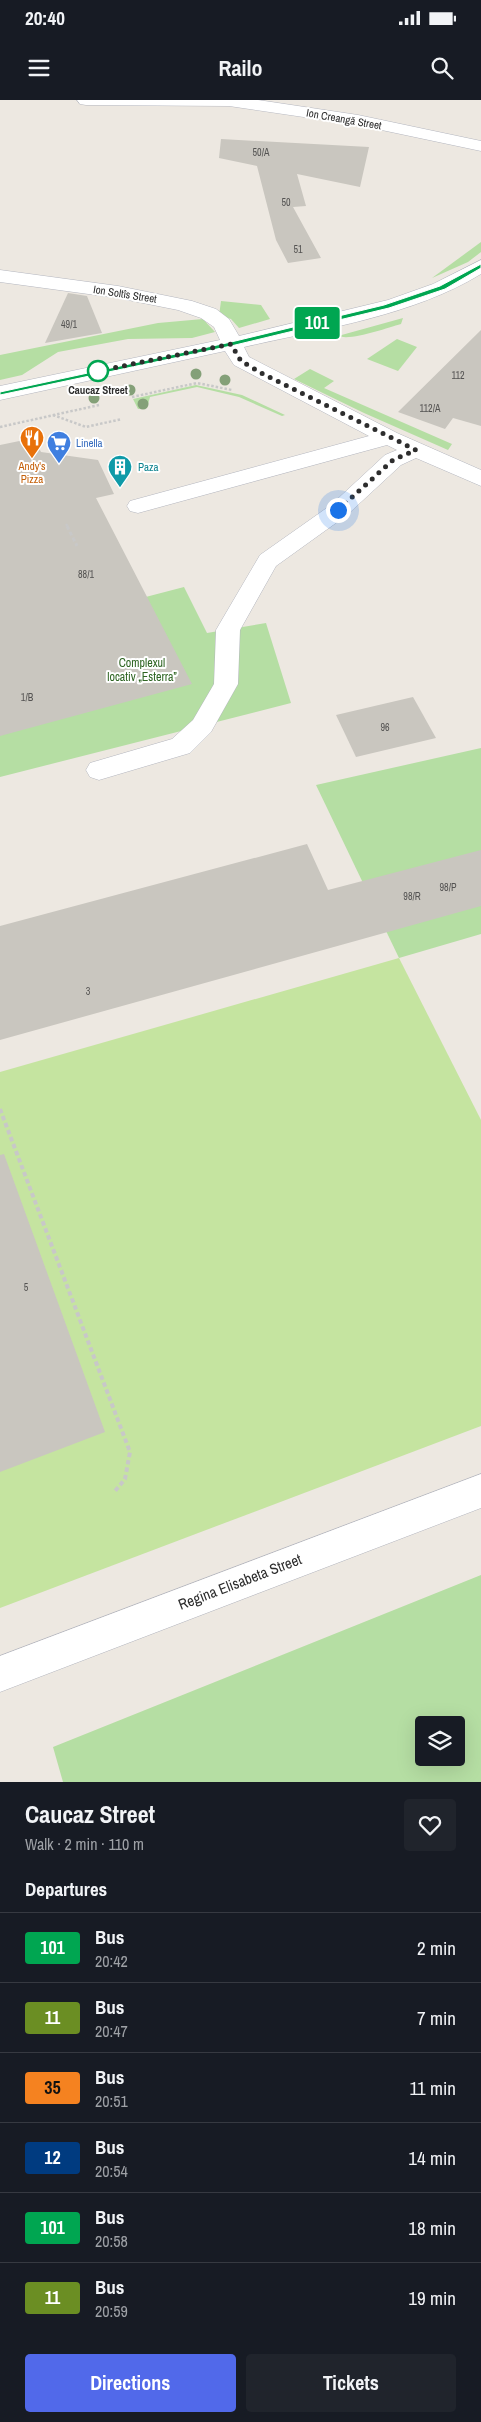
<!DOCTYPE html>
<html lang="en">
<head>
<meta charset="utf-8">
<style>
  :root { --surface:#171b24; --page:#20242c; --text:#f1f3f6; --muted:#9ea1a6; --line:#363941; --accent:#5169ea }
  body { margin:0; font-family:"Archivo Narrow",sans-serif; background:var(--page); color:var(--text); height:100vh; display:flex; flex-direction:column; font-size:19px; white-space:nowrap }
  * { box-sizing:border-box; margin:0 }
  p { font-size:16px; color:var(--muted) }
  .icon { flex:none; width:28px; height:28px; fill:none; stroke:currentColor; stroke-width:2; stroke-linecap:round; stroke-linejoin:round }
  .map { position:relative; height:1682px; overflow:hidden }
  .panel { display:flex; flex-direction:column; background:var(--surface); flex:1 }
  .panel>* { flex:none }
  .badge { padding:0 10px; border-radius:4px; font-size:18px; line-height:32px }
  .tools { position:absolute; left:415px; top:1616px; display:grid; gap:10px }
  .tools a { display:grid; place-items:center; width:50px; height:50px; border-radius:5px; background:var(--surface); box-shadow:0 5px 20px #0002; font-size:25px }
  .you { position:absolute; width:25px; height:25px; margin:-12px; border:4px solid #fff; border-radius:50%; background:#1a73e8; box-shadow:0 0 0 8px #1a73e833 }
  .map>.badge { position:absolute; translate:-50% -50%; box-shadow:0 0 0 2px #fff }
  h2 { padding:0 25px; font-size:19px; line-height:45px }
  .round { display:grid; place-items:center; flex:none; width:52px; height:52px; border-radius:5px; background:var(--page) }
  .summary { display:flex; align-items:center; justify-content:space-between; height:85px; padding:0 25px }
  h1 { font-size:24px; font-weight:700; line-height:38px }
  .cta { display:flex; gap:10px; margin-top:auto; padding:10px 25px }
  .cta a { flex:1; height:58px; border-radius:5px; background:var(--accent); color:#fff; font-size:20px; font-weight:700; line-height:58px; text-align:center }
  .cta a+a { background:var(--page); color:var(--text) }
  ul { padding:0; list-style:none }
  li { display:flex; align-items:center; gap:15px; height:70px; padding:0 25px; border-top:1px solid var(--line) }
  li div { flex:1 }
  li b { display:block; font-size:19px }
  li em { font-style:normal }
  li .badge { min-width:55px; font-weight:700; text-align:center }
  .status { display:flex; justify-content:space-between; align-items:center; height:35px; padding:0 25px; background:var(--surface); direction:ltr }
  .status svg { height:14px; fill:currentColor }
  header { display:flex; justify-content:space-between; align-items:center; height:65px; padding:0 25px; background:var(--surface); font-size:22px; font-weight:700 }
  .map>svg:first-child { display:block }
  .green { fill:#b5dea3; fill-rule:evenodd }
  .pitch { fill:#c5e4a0 }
  .building { fill:#c9c6bf }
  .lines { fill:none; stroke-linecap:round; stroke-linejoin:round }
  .minor-casing { stroke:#b4b6bf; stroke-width:1 }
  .path-far2 { stroke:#c8c8c8; stroke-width:2.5; stroke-dasharray:2.5 2; stroke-linecap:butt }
  .path-far1 { stroke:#c8c8c8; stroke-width:3; stroke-dasharray:4 2.5; stroke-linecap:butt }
  .path { stroke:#c8c8c8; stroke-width:4; stroke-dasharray:4.5 3; stroke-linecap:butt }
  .minor { fill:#fff; fill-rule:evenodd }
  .tree { fill:#84a078 }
  .line { fill:#00a651; stroke:#fff }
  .walk { stroke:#2d2d2d; stroke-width:5; stroke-dasharray:0 9 }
  .stop-dot { fill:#fff; stroke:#00a651; stroke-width:2.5 }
  .labels { text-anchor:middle; stroke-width:4; stroke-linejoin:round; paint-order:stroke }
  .number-label { font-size:10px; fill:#545352 }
  .far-street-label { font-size:11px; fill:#2d2d2d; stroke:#fff }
  .far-stop-label { font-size:11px; font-weight:bold; fill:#2d2d2d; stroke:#fff }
  .far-shop-label { font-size:11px; fill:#366cbe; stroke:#fff; text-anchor:start }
  .far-food-label { font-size:11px; fill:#c56008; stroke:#fff }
  .far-culture-label { font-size:11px; fill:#0d838f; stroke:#fff; text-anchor:start }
  .park-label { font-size:12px; fill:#2e6522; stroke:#fff }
  .near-street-label { font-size:15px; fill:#2d2d2d; stroke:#fff }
</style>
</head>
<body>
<div class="status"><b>20:40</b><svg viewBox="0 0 49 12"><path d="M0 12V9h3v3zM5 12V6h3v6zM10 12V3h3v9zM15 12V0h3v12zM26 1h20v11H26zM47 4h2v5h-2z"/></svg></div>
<header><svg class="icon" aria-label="menu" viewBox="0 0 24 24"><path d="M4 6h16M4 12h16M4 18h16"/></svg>Railo<svg class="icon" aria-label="search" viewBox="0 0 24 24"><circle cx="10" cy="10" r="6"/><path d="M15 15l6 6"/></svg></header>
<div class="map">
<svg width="481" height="1682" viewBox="0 0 481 1682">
  <rect width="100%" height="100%" fill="#ede8e1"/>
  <g class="green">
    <path d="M481,142V152L468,162L432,178Z"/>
    <path d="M221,201L261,205L270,219L239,228L231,219L219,216Z"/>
    <path d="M403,218L401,224C386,228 352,241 338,236Z"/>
    <path d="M203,219L215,232L192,238L128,239L58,252L22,275L0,280V255L158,223Z"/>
    <path d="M397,239L417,247L398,271L367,259Z"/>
    <path d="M310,269L334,281L324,288L452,344L448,350L364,313L294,279Z"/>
    <path d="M196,285L242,295L285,315L282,316L239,297L197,287L150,297L147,308L138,309L133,299Z"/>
    <path d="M184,487L207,533L266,523L291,603L0,677V535Z"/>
    <path d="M481,648V834L399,858L316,685Z"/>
    <path d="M481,1475V1682H63L53,1647ZM424,1625H456V1658H424Z"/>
  </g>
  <path class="pitch" d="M399,858L481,1020V1326L0,1508V972Z"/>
  <g class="building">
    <path d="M221,39L369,47L360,87L297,74L306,106L293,107L321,158L288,163L276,140L257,66L219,58Z"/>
    <path d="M68,193L87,196L102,233L45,243Z"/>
    <path d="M481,230V326L453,318L445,329L398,312Z"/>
    <path d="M34,338L41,352L98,360L114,394L96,398L192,584L0,636V345Z"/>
    <path d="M413,597L436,638L356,657L336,615Z"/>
    <path d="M307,744L328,790L481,750V806L0,940V826Z"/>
    <path d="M4,1054L105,1332L0,1372V1055Z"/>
  </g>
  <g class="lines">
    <defs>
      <g id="minor">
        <path d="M77,0H258L358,15L481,41V51L358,25L229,6L86,5L80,4Z"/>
        <path d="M481,160V174C412,216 322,229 244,247L249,257L397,333L481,370V386L416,358L401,365L347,415L276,466L240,530L238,584L211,632L190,653L99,680L90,677L86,670L90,663L172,639L193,620L214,584L216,530L260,455L331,405L385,355L397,350L387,345L138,413L130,411L127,406L130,401L369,336L234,265L225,251L0,300V286L220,240L214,227L201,218L178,210L118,198L0,182V170L118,186L192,201L216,209L229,219L239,236L388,200L433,184Z"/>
        <path d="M481,1374V1408L0,1592V1556Z"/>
      </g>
    </defs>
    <use href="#minor" class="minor-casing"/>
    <g class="path-far2">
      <path d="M132,297L197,283L232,290"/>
      <path d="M53,315L86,327L122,319"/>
      <path d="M0,327L99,305"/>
      <path d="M66,424L68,427"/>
    </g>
    <path class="path-far1" d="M67,426L77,446"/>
    <path class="path" d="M0,1009L130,1352L125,1379L115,1391"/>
    <use href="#minor" class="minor"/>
  </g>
  <g class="tree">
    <circle cx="196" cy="274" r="5.5"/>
    <circle cx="225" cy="280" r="5.5"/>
    <circle cx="130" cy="290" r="5.5"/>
    <circle cx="94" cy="298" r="5.5"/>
    <circle cx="143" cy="304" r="5.5"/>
  </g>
  <path class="line" d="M481,164V168L445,189L389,208L231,246L0,295V292L231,242L384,205L440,186Z"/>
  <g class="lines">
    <path class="walk" d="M98,271L231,244L241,261L263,274L416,350L393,360L338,410"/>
  </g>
  <defs>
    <symbol id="restaurant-pin" viewBox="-11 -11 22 30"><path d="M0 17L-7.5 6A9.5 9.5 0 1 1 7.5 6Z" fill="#e8710a" stroke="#fff"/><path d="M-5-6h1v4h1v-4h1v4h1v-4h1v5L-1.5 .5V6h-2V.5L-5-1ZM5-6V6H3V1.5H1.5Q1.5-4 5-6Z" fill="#fff"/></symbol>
    <symbol id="supermarket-pin" viewBox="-11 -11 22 30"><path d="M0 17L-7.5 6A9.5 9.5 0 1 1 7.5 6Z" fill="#3f7fe0" stroke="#fff"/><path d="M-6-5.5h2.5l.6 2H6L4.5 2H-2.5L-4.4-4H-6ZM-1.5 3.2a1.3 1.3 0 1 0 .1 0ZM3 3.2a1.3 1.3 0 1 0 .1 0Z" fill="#fff"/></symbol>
    <symbol id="building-pin" viewBox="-11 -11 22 30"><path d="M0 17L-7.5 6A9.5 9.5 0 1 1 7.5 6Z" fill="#0f9aa8" stroke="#fff"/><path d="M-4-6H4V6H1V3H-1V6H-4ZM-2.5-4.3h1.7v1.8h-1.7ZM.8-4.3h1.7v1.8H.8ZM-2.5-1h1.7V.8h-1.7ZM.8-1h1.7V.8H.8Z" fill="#fff"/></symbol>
  </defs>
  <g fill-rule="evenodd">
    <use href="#restaurant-pin" x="18" y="324" width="28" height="38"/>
    <use href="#supermarket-pin" x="45" y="329" width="28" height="38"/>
    <use href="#building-pin" x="106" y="353" width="28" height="38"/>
  </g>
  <circle class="stop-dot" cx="98" cy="271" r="10"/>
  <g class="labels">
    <g class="number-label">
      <text x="261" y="56">50/A</text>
      <text x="286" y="106">50</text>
      <text x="298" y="153">51</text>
      <text x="69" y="228">49/1</text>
      <text x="458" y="279">112</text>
      <text x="430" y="312">112/A</text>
      <text x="86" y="478">88/1</text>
      <text x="27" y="601">1/B</text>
      <text x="385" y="631">96</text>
      <text x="448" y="791">98/P</text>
      <text x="412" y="800">98/R</text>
      <text x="88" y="895">3</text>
      <text x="26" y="1191">5</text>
    </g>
    <g class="far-street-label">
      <text transform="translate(344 19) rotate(10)" y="4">Ion Creangă Street</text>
      <text transform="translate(125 194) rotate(9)" y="4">Ion Soltîs Street</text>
    </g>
    <g class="far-stop-label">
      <text x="98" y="294">Caucaz Street</text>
    </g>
    <g class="far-shop-label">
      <text x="76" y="347">Linella</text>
    </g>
    <g class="far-food-label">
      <text x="32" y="370">Andy's<tspan x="32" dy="13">Pizza</tspan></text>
    </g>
    <g class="far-culture-label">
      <text x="138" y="371">Paza</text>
    </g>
    <g class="park-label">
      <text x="142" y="567">Complexul<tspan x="142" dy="14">locativ „Esterra”</tspan></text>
    </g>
    <g class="near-street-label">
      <text transform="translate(240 1482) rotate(-21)" y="5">Regina Elisabeta Street</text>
    </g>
  </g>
</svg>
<div class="tools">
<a><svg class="icon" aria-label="layers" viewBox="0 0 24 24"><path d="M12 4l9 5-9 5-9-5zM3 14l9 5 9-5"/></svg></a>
</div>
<div class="you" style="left:338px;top:410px"></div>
<b class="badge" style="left:317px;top:223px;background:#00a651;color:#fff">101</b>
</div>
<section class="panel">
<div class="summary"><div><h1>Caucaz Street</h1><p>Walk · 2 min · 110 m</p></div><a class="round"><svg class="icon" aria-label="heart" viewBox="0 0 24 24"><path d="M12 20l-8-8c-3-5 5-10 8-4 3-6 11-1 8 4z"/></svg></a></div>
<h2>Departures</h2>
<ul>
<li><span class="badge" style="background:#00a651;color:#fff">101</span><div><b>Bus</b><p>20:42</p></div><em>2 min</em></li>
<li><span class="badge" style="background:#6b8e23;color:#fff">11</span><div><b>Bus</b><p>20:47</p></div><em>7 min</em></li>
<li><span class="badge" style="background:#f58220;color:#111">35</span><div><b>Bus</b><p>20:51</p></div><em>11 min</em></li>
<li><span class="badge" style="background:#003b80;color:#fff">12</span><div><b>Bus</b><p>20:54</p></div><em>14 min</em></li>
<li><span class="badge" style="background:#00a651;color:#fff">101</span><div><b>Bus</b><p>20:58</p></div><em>18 min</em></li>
<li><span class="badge" style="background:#6b8e23;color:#fff">11</span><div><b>Bus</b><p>20:59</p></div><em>19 min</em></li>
</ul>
<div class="cta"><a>Directions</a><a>Tickets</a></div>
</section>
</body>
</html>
